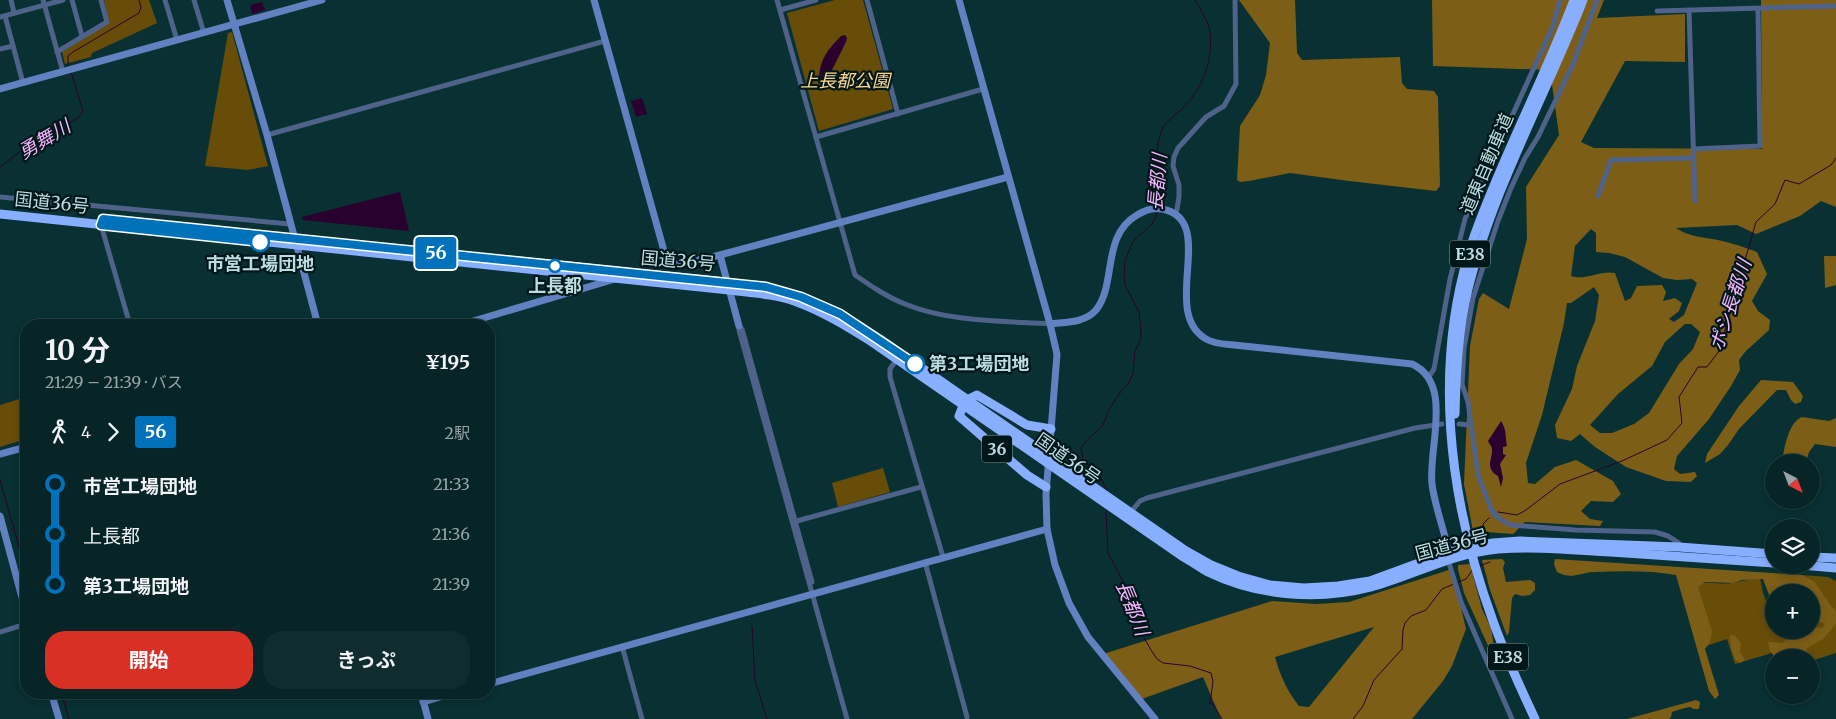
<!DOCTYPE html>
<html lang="ja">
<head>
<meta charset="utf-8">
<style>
  :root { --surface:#072426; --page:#102c2e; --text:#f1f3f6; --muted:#98a4a7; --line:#284143; --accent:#d93025 }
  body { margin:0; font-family:Merriweather,"Noto Sans JP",serif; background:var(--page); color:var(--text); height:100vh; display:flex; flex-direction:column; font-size:19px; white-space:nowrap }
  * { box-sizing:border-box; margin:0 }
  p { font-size:16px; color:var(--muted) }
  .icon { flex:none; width:28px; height:28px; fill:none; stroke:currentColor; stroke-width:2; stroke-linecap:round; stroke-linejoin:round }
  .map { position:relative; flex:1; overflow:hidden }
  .sheet { position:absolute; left:20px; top:319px; width:475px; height:380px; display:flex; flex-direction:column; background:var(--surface); border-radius:20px; box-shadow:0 2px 8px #0003,0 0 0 1px var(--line) }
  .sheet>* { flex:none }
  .badge { padding:0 10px; border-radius:4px; font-size:18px; line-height:32px }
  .needle { width:32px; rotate:138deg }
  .fabs { position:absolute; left:1765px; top:454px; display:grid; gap:10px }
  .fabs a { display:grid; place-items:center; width:55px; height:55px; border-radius:50%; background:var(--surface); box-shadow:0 2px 8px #0003,0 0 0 1px var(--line); font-size:25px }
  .map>.badge { position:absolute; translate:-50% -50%; box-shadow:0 0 0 2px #fff }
  .legs { display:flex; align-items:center; gap:8px; height:55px; padding:0 25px; font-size:16px }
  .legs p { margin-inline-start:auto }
  .headline { display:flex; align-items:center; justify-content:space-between; height:85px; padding:0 25px }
  h1 { font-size:28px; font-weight:700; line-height:38px }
  .primary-button { display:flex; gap:10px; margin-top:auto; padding:10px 25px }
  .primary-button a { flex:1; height:58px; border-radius:20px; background:var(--accent); color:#fff; font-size:20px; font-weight:700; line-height:58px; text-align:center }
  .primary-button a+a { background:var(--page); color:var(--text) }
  ul { padding:0 25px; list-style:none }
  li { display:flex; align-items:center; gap:18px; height:50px; font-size:19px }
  li i { display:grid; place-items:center; width:8px; height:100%; margin:0 6px; background:currentColor }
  li i::after { content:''; width:12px; height:12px; margin:-6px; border:4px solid; border-radius:50%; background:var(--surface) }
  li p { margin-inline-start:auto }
  li:first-child i { background:linear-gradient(#0000 50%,currentColor 0) }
  li:last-child i { background:linear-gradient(currentColor 50%,#0000 0) }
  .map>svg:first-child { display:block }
  .green { fill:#684d09 }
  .forest { fill:#7d5e16; fill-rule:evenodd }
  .water { fill:#2a012e }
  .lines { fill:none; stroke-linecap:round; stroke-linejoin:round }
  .stream { stroke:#2a012e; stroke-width:1 }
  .street { stroke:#4e628a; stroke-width:5 }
  .secondary { stroke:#6181c1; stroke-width:7 }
  .highway { stroke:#88afff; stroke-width:9 }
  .line-1-casing { stroke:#fff; stroke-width:11 }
  .line-1 { stroke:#0072bc; stroke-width:8 }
  .stop-1-dot { fill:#fff; stroke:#0072bc; stroke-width:2.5 }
  .labels { text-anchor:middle; stroke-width:4.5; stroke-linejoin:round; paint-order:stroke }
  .shield { fill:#001719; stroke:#84a2a4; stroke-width:1 }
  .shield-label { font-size:16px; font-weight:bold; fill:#bcdde0 }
  .park-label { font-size:18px; font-style:italic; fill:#fbd68e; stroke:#001719 }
  .street-label { font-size:18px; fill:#bcdde0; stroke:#001719 }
  .stop-label { font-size:18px; font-weight:bold; fill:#bcdde0; stroke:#001719 }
  .water-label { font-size:19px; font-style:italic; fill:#f8b4fe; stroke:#001719 }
</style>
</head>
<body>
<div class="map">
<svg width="1836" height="719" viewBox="0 0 1836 719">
  <rect width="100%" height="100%" fill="#093033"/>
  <g class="green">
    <path d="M104,0H149L157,23L92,53L91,57L65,64L62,52L109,23Z"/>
    <path d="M835,0H863L893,109L819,131L787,13Z"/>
    <path d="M232,32L268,166L248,170L205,166L228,33Z"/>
    <path d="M26,397V439L0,447V405Z"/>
    <path d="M883,468L890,492L838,507L832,483Z"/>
    <path d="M1803,575L1828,577L1836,581V653L1811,661V658L1774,657L1772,653L1735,664L1727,639L1703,647L1697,585C1707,580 1721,585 1732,583C1742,581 1751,579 1760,578L1763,593L1768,606L1774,613V630H1811V605L1814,581Z"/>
  </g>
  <g class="forest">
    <path d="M1239,0H1295L1297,53L1302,60L1400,57L1402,83L1407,89L1434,91L1438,97L1440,186L1436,191L1349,181L1290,173L1249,181L1240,182L1237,180L1240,126L1260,95L1266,75L1270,43Z"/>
    <path d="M1432,0H1604L1597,18L1685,14V62L1625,61L1581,142L1594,148L1762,149L1761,0H1836V207L1821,201L1800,216L1756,234L1737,225L1676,228C1689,237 1703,237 1718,240C1732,243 1744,247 1757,252L1767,274L1752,301L1758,311L1770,320L1769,330L1745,352L1739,360L1740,370L1731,386L1709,419L1677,456L1674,469L1680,474L1695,472L1697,476L1691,482L1666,481L1626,467L1595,447L1580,434L1571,441L1557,438L1555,425L1572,389L1577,366L1595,321L1599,295L1594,287L1571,303H1567L1564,323L1542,415L1526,463L1528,483L1535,484L1555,467L1576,460L1613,481L1621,494L1613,502L1591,501L1581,511L1590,519L1603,521L1600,526L1525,522L1513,534L1473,531L1464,484L1470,346L1479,299L1483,293L1509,309L1527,239L1526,187L1559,135L1550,70L1433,66ZM1591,229L1596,233V252L1609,253L1625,257L1663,278L1677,280L1692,279L1697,283L1684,315L1674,322L1669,319L1679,311L1682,303L1675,298L1663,301L1666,292L1662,285L1637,286L1631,298L1625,301L1615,273C1600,270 1586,281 1571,276L1575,246ZM1685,324H1691L1700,332L1693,349L1679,364L1649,413L1634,424L1612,433H1600L1590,425L1618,394L1652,366L1665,342Z"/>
    <path d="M1824,256H1836V285L1825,288Z"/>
    <path d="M1761,380L1793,382L1803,396L1801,402L1795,404L1791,400L1786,390H1777L1739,429L1728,445L1720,454L1705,463L1707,454L1739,406Z"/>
    <path d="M1802,417L1829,421L1836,418V447L1815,444L1809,452L1806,462H1782C1784,450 1788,422 1802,417Z"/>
    <path d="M1502,559L1505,562L1503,568L1506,582L1530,580L1535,583V590L1530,595L1522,596L1515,594L1512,598L1509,632L1507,636L1490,590L1482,560Z"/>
    <path d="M1555,559L1803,575L1814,581L1831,606L1836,611V624L1823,639L1807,648L1806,657H1775L1770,651L1768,642L1782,643C1789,636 1801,638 1811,633L1810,630L1814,627L1823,628L1825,623L1811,620V592H1774V608L1763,579L1742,580L1733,583L1705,582L1698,587L1712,631L1710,642L1705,649L1719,695L1715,699L1709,691L1676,575C1649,570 1621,571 1594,572C1578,573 1572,580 1557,572L1554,564Z"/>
    <path d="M1470,564L1482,609L1491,628L1494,647L1490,650L1464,593L1458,569V565Z"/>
    <path d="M1452,569L1466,629L1452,666L1443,681L1412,719H1221L1203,677L1139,700L1100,655L1272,601L1316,604L1349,602ZM1374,627L1309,707L1299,706C1287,691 1280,675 1275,657Z"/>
    <path d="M1730,635L1735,636L1741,643L1740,652L1745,660L1740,663C1732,659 1730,644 1730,635Z"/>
    <path d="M1696,700L1700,702L1699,709H1694L1690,707C1683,708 1678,710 1672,712L1671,717L1669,719H1627Z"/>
  </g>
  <g class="water">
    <path d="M262,2L265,10L252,14L250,5Z"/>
    <path d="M845,35L847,38L846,42L829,76L821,79L819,76C820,59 829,48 841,36Z"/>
    <path d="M642,98L647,114L636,117L631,101Z"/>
    <path d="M400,192L409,231L303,220L302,217Z"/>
    <path d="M1501,421C1507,430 1505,437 1507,446L1503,447V454L1506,455L1500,464L1503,478L1501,487L1498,476C1484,468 1493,458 1492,449C1492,446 1489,444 1488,441Z"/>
  </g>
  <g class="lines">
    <g class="stream">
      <path d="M68,66V56L73,52L139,13L141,7L139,0"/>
      <path d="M0,167L29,145L78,118L83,111L71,72"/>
      <path d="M1157,206C1159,181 1152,154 1162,130C1166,121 1178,113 1186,105C1204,85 1215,54 1209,27C1206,18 1200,9 1195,0"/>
      <path d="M0,480L26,571"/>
      <path d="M1107,491L1100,476L1083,459L1081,448L1089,438L1102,427L1110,408L1122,390L1128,384L1133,374L1135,351L1141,339V332L1139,312L1125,285L1124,273L1125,261L1133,241L1151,225L1156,217V212"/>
      <path d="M1106,511L1108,553L1126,587L1133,618L1151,650L1157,659L1163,663L1190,666L1211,673L1213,682L1210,703L1213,704L1222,719"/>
      <path d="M1498,512L1517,515L1526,510L1560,484L1622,461L1667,440L1682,423L1679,397L1698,367H1707L1719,351L1756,222L1775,204L1785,180L1799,184L1831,165L1836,158"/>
      <path d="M1484,529L1483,524L1489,518"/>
      <path d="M1479,566L1490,562"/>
      <path d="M1458,582L1466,579L1473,569"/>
      <path d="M752,626L755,681L767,719"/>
      <path d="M61,692L69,719"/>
      <path d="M1353,719L1363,706L1374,680L1402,649L1403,630L1405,623L1411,616L1426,610L1442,589L1454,584"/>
    </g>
    <g class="street">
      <path d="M11,0L14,13"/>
      <path d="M43,0L63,72"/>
      <path d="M72,0L82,36"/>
      <path d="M165,0L177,40"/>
      <path d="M194,0L204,33"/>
      <path d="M777,0L855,275C871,286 887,297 905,304C948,322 1004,321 1050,324"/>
      <path d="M867,0L898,114"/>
      <path d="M1597,0L1573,64L1538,137L1525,158L1511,188L1498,221L1473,298L1464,348L1462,384L1468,402L1478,475L1491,509L1495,515L1503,521L1511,525L1575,530L1655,532L1668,536L1679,543V547"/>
      <path d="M780,10L816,0"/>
      <path d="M1689,10L1695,201"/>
      <path d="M1657,11L1836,6"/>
      <path d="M5,16L23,83"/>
      <path d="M0,17L63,0"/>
      <path d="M0,49L13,46"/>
      <path d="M57,52L107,22L101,0"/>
      <path d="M267,135L605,41"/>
      <path d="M816,137L983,89"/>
      <path d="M1693,149L1760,146L1758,9"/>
      <path d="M1598,196L1611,160L1693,158"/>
      <path d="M0,197L290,224"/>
      <path d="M1176,215L1179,197V185L1173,166L1174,157L1178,148L1206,117L1224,106L1236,84L1235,0"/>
      <path d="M103,219L101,225L130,325"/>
      <path d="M739,326V330L847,719"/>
      <path d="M739,326L742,329L812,582"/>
      <path d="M897,359L890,369V377L943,557"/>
      <path d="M1428,378L1434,369L1450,279L1465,219L1553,26L1560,0"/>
      <path d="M1459,424L1471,425"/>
      <path d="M1130,513L1140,501L1147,498L1415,428L1442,424"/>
      <path d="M793,522L921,487"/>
      <path d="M925,562L967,717"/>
      <path d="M1449,563L1461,602L1512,719"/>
      <path d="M0,632L26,624"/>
      <path d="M622,646L642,719"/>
    </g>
    <g class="secondary">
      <path d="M227,0L267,135L318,325"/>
      <path d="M594,0L666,258L673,264H681L720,255L1008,177"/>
      <path d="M959,0L1050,324L1057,354L1046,494L1047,529L1055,565L1069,603L1088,637L1155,719"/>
      <path d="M0,89L322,0"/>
      <path d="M720,255L739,326"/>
      <path d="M1050,324C1065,322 1085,323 1096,310C1117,284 1101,236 1137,215C1145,210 1153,207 1162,209C1220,220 1157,314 1208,340C1216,344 1225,344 1234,345L1412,364C1454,383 1428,448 1432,484C1435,508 1445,531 1449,555"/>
      <path d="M460,325L615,279"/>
      <path d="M0,454L26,447"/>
      <path d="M0,516L26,612"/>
      <path d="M489,684L1047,529"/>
      <path d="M51,692L59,719"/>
      <path d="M421,692L428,719"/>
      <path d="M423,702L457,692"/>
    </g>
    <g class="highway">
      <path d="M0,214L729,290C752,293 776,294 797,302C824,312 848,327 872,342L1182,556C1191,561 1199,567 1208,572C1257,596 1318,601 1371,587C1414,575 1453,553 1498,549C1535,546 1573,550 1611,552C1665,556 1720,559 1774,563"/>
      <path d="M112,220L726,282C766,287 805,295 841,315C854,322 867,331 880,339L1186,551L1211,565L1238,576L1270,585L1304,588L1338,586L1370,581L1449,552L1493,543L1520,541L1679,547L1774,554"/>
      <path d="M967,400L977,395L1027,425L1051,429"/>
      <path d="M963,406L959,416L1027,475L1046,487"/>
      <path d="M1455,414C1456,373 1458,330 1468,289C1493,188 1545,97 1583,0"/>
      <path d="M1811,557L1836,558"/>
      <path d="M1801,565L1836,568"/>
      <path d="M1535,719C1520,687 1505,655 1493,621C1448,498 1431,360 1475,234C1504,154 1544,79 1574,0"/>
    </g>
  </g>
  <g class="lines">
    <defs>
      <path id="line-1" d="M260,242L101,225L103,219L766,287L801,297L840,314L915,364"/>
    </defs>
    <use href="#line-1" class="line-1-casing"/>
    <use href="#line-1" class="line-1"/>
  </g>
  <g class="stop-1-dot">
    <circle cx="260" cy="242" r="9"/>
    <circle cx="555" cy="266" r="6"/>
    <circle cx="915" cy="364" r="9"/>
  </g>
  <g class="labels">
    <g class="shield">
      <rect x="1450" y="240.5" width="40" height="27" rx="4"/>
      <rect x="982" y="435.5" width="30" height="27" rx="4"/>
      <rect x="1488" y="643.5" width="40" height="27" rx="4"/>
    </g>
    <g class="shield-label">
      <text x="1470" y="260">E38</text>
      <text x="997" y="455">36</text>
      <text x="1508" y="663">E38</text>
    </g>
    <g class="park-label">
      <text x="845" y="87">上長都公園</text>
    </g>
    <g class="street-label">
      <text transform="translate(1487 164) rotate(-67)" y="6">道東自動車道</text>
      <text transform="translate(52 203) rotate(6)" y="6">国道36号</text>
      <text transform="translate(678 261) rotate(5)" y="6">国道36号</text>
      <text transform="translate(1068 459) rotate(35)" y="6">国道36号</text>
      <text transform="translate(1452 545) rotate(-15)" y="6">国道36号</text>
    </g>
    <g class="stop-label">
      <text x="260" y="270">市営工場団地</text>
      <text x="555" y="292">上長都</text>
      <text x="929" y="370" text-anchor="start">第3工場団地</text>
    </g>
    <g class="water-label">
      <text transform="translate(44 139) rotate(-31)" y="7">勇舞川</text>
      <text transform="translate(1157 182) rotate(-85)" y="7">長都川</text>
      <text transform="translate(1730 305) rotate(-72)" y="7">ポシ長都川</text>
      <text transform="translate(1133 608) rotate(68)" y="7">長都川</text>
    </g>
  </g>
</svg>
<div class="fabs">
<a><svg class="needle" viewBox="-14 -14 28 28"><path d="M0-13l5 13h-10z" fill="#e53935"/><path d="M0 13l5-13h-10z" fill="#98a4a7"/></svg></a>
<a><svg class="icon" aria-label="layers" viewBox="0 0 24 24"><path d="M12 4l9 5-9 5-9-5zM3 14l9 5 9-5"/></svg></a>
<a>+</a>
<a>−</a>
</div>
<b class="badge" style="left:436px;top:253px;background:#0072bc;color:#fff">56</b>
<section class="sheet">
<div class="headline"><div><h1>10 分</h1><p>21:29 – 21:39 · バス</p></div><b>¥195</b></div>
<div class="legs"><svg class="icon" aria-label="walk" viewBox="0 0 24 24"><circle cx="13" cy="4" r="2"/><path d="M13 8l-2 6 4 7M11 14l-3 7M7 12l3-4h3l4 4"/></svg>4<svg class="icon" aria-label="forward" viewBox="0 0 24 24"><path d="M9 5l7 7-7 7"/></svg><b class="badge" style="background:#0072bc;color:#fff">56</b><p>2駅</p></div>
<ul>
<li><i style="color:#0072bc"></i><b>市営工場団地</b><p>21:33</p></li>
<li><i style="color:#0072bc"></i><span>上長都</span><p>21:36</p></li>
<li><i style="color:#0072bc"></i><b>第3工場団地</b><p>21:39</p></li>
</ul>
<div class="primary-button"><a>開始</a><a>きっぷ</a></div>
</section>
</div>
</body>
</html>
